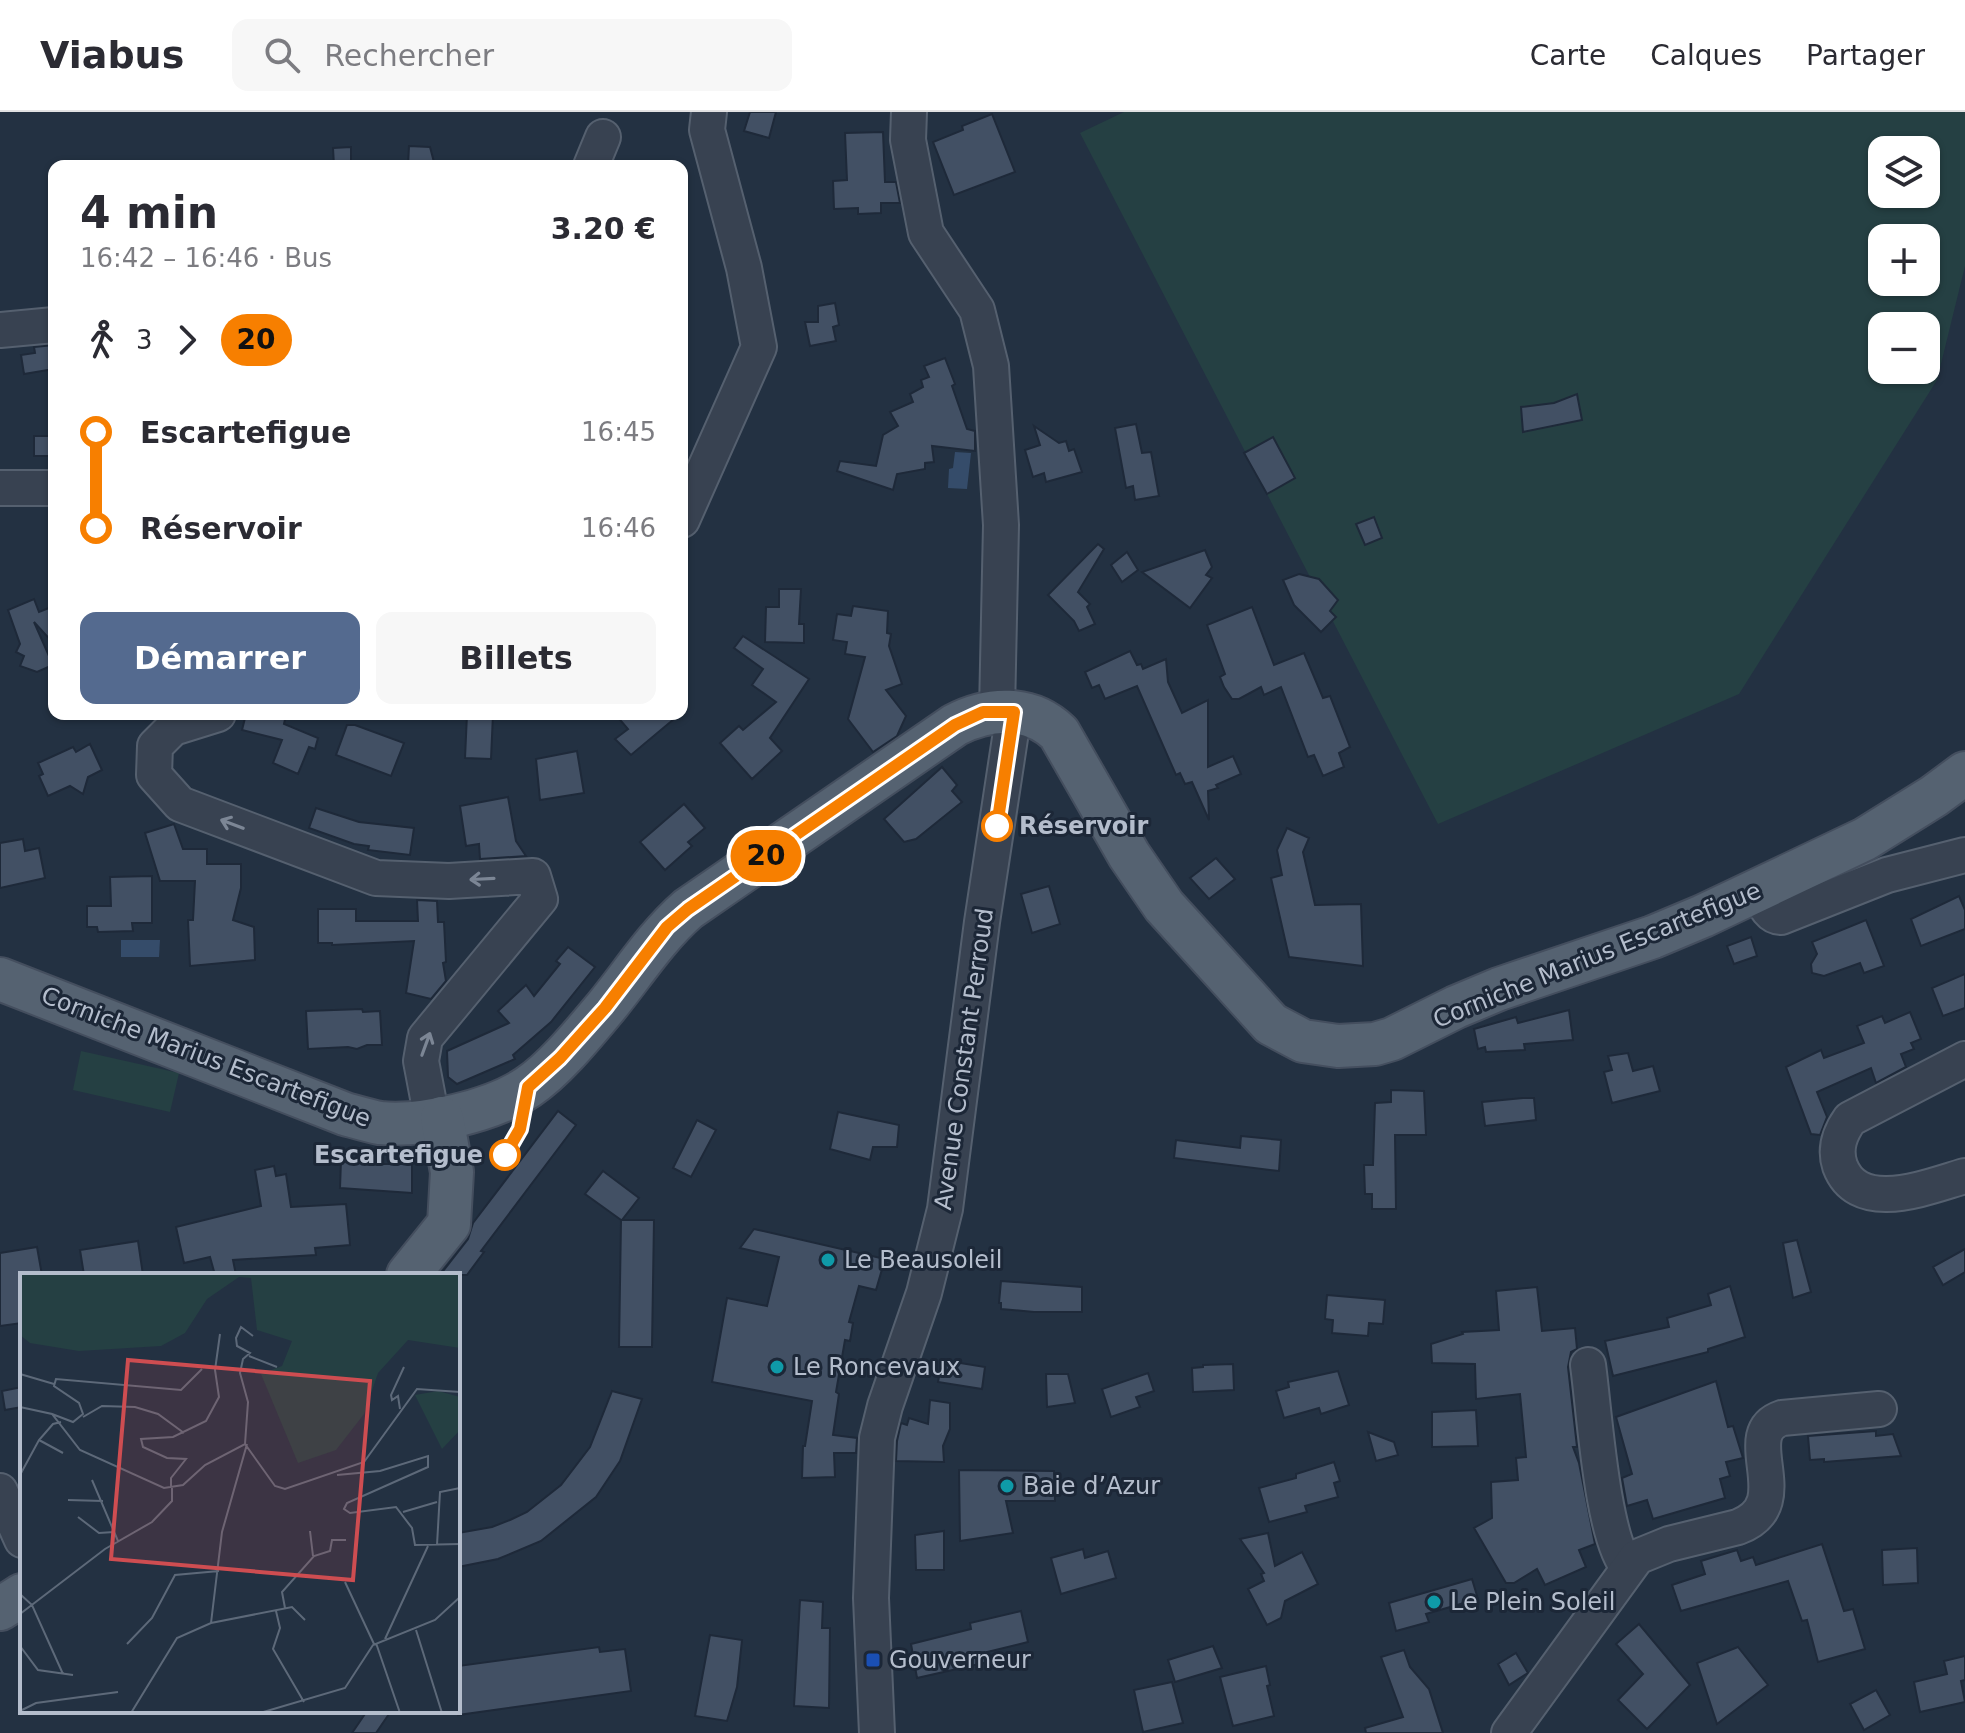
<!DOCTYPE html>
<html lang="fr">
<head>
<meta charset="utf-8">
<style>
  :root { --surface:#fff; --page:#f7f7f7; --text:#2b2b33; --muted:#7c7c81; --line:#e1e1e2; --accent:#546a8f }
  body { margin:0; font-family:"DejaVu Sans",sans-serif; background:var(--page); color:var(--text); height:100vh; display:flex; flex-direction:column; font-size:30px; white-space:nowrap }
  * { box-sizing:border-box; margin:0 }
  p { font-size:26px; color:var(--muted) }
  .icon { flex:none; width:44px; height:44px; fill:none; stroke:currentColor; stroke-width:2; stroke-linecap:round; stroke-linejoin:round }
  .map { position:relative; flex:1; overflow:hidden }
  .panel { position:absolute; left:48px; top:48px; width:640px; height:560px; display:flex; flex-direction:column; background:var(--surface); border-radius:16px; box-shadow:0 2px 6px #0004 }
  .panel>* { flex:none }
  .badge { padding:0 16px; border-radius:26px; font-size:28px; line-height:52px }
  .fabs { position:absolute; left:1868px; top:24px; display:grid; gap:16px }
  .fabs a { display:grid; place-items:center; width:72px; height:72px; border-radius:16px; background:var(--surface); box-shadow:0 2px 6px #0004; font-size:40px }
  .map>.badge { position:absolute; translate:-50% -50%; box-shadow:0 0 0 4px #fff }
  .legs { display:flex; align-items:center; gap:12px; height:88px; padding:0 32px; font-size:26px }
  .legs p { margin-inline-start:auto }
  .headline { display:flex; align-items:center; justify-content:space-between; height:136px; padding:0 32px }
  h1 { font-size:44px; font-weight:800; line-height:60px }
  .action { display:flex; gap:16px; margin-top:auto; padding:16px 32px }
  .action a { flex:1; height:92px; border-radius:16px; background:var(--accent); color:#fff; font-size:32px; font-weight:800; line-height:92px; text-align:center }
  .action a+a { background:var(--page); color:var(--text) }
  ul { padding:0 32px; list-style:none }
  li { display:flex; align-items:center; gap:28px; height:96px; font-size:30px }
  li i { display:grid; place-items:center; width:12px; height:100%; margin:0 10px; background:currentColor }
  li i::after { content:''; width:20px; height:20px; margin:-10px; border:6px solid; border-radius:50%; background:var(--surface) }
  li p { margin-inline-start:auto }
  li:first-child i { background:linear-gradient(#0000 50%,currentColor 0) }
  li:last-child i { background:linear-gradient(currentColor 50%,#0000 0) }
  header { display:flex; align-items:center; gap:48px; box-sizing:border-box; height:112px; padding:0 40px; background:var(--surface); border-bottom:2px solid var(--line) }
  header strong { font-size:38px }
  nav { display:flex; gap:44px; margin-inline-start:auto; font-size:28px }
  .search { width:560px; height:72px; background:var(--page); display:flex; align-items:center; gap:20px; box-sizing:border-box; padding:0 28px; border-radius:16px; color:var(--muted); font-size:30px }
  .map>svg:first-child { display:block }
  .green { fill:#254043; fill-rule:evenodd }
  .water { fill:#354c6a }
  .building { fill:#425064; stroke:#1e2939; stroke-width:2 }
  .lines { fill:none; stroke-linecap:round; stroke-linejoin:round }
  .minor-casing { stroke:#55606f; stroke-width:38 }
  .major-casing { stroke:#444e5e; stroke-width:46 }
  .minor { stroke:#384251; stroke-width:34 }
  .major { stroke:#556271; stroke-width:42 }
  .oneway { stroke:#7c8695 }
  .line-1-casing { stroke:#fff; stroke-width:18 }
  .line-1 { stroke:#f77f00; stroke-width:12 }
  .stop-1-dot { fill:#fff; stroke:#f77f00; stroke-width:4 }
  .culture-dot { fill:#0f9aa8; stroke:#1c2737; stroke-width:3 }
  .transit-dot { fill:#1a4fb4; stroke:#1c2737; stroke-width:3 }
  .labels { text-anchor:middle; stroke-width:6; stroke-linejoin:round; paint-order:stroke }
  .stop-label { font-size:24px; font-weight:bold; fill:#b4bdcc; stroke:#1c2737; text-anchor:start }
  .street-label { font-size:24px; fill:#b4bdcc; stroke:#1c2737 }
  .poi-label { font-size:24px; fill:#b4bdcc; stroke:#1c2737; text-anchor:start }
  .inset-road { fill:none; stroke:#5d6979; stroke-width:2 }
  .view { fill:#ce4d51; fill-opacity:0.15; stroke:#ce4d51; stroke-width:4 }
  .inset-edge { fill:none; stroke:#b4bdcc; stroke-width:4 }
</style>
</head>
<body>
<header>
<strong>Viabus</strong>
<div class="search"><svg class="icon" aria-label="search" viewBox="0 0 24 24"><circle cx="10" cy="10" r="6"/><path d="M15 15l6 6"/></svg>Rechercher</div>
<nav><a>Carte</a><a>Calques</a><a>Partager</a></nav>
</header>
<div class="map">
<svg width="1965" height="1621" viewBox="0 0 1965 1621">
  <rect width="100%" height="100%" fill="#233142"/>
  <g class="green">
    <path d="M1124,0H1965V154L1937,268L1739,582L1438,712L1080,21ZM1882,38H1926V82H1882ZM1882,126H1926V170H1882ZM1882,214H1926V258H1882Z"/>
    <path d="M81,939L179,961L170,1000L73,978Z"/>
  </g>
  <g class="water">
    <path d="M955,340L971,341L967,377L948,376L949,357L953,356Z"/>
    <path d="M121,828H160L159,845H121Z"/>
  </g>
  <g class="building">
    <path d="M750,0H776L769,26L744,19Z"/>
    <path d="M992,2L1015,60L954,83L933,30L963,18L962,14Z"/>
    <path d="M883,20L885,70H896L900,91H881V101L858,102V96L834,97L833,69L847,68L845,21Z"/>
    <path d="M409,34L430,35L435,54H408Z"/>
    <path d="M351,35V54H334L333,36Z"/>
    <path d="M835,191L839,213L833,215L836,229L810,234L805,210H818V194Z"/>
    <path d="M54,233V257L24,262L21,243L35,241L34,235Z"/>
    <path d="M945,246L955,272L952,274L967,317L975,319V339L932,334L934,350L925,351V357L897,362L893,378L837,359L840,349L876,354L883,323L898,314L890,300L913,290L910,282L923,275L921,268L929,265L924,254Z"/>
    <path d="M1577,282L1582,308L1523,320L1521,295L1554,291Z"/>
    <path d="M1136,312L1142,341L1151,340L1159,384L1135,388L1133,374L1126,376L1115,316Z"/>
    <path d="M1034,314L1059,331L1066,329L1069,339L1074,337L1082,360L1046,370L1044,361L1033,365L1025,338L1040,333Z"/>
    <rect x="34" y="324" width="20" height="20"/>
    <path d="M1273,325L1295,366L1267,382L1244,341Z"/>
    <path d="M1374,405L1382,426L1365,433L1356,412Z"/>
    <path d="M1098,432L1104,437L1078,480L1090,492L1087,495L1095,512L1079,519L1074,509L1048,483Z"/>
    <path d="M1205,438L1212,455L1206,463L1212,466L1190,496L1142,460Z"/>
    <path d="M1127,440L1138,458L1122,470L1111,453Z"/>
    <path d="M1299,462L1319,467L1338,488L1330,499L1336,505L1321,520L1294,493L1283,468Z"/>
    <path d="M779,477H801L799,512H804V531L765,530L766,495H779Z"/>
    <path d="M34,487L39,500L54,494V532L34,510L53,553L37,560L20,554L24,544L16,540L20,532L8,498Z"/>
    <path d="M853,494L888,499L887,521L891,522L889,534L902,572L886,578L906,604L897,624L873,640L848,607L865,545L845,542L847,530L833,528L837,502L851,504Z"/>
    <path d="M1252,495L1274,553L1304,541L1323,586L1330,584L1350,635L1339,641L1344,655L1323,664L1314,643L1308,645L1281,575L1264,583L1261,575L1239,587H1232L1224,575L1220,565L1225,562L1207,513Z"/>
    <path d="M743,524L809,567L770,626L782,639L752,667L720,631L739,614L743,618L776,590L752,573L763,557L734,536Z"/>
    <path d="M1130,539L1137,553L1141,552L1143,557L1166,547L1168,570L1182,601L1208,588V655L1233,644L1241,662L1216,673L1218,676L1208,679L1209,708L1192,670L1185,672L1180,661L1176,663L1137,574L1105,587L1099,573L1092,576L1085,560Z"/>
    <path d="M246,602L286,603L284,612L318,626L315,637L309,635L298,662L273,651L282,628L242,618Z"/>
    <path d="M467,602H493L491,647L465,646Z"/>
    <path d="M615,602H680L631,643L615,627L628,617Z"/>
    <path d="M347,613H355L404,631L391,664L336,643Z"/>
    <path d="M90,632L102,658L88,665L83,682L70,674L48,684L39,664L43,662L38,651L73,635L76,640Z"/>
    <path d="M577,639L584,681L540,688L536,647Z"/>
    <path d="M942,655L957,673L952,679L962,690L916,727L904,730L884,707Z"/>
    <path d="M508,685L516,729L526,744L480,747L479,732L466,734L460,694Z"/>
    <path d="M684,692L705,716L688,730L692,734L665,758L640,730Z"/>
    <path d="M316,696L359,710L414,716L410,743L368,738L369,734L354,732L309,716Z"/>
    <path d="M174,712L183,737H207V752H241V776L233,808L254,815L255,848L190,854L188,808H193L195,769H160L145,721Z"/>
    <path d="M1287,716L1309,726L1303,740L1315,793L1361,792L1363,854L1289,845L1271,766L1282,763L1277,738Z"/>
    <path d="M23,727L25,739L39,736L45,766L0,776V731Z"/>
    <path d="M1216,746L1235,767L1209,787L1190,766Z"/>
    <path d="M152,764V811H132L133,819L98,820L97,815H87V794H111L110,765Z"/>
    <path d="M1049,774L1060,812L1032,821L1021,782Z"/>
    <path d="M1959,784L1965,798V817L1921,834L1911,807Z"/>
    <path d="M417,788L437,789L438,810H444L446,850L443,851L446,869L431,887L406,881L414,829L332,833V831H318V797H356V809H418Z"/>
    <path d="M1866,808L1884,854L1864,861L1860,851L1824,864L1812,861L1811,852L1817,842L1812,830Z"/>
    <path d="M1751,825L1757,844L1734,852L1727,834Z"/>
    <path d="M568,835L595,855L551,910L513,943L515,947L457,972L448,965L447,939L509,911L498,899L526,873L534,884L560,852L556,849Z"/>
    <path d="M1965,862V896L1943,904L1932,876Z"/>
    <path d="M362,897L363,900L380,899L382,933H367L357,937L348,935L308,937L306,899Z"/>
    <path d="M1569,898L1573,928L1524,932L1525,938L1486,940L1485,935L1478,937L1474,917L1516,905L1518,911Z"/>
    <path d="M1910,900L1921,927L1911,931L1914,937L1901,942L1906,955L1876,971L1871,956L1817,980L1827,1005L1820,1023L1811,1022L1786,955L1821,938L1824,946L1864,931L1857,914L1882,904L1885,911Z"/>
    <path d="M1628,941L1633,959L1653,954L1660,979L1612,991L1604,960L1612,958L1608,944Z"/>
    <path d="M1391,978L1424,979L1426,1023H1395L1396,1097H1372V1082H1365L1364,1053H1373L1375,991L1391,990Z"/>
    <path d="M1523,986H1534L1536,1008L1485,1014L1482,990Z"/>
    <path d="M558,999L576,1013L481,1139L484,1140L467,1163H440L468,1127L473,1111Z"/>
    <path d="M838,1000L899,1013L897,1035H873L870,1048L830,1037Z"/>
    <path d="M697,1008L716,1018L691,1065L673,1056Z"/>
    <path d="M1241,1024L1281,1028L1279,1059L1174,1046L1176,1028L1240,1036Z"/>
    <path d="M341,1048L364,1049V1052H412V1081L340,1076Z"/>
    <path d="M274,1054L276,1064L286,1062L291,1095L346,1092L350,1133L315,1136L316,1143L233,1148L236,1163H215L210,1145L184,1151L176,1115L261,1094L255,1058Z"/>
    <path d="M603,1059L639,1086L622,1108H654L652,1235H619L621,1108L585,1082Z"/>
    <path d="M754,1117L885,1147L876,1178L859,1174L849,1210L853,1211L850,1229L845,1228L836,1280L839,1282L833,1323L857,1326L856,1341H834L835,1365L802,1366L803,1334H805L812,1289L712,1270L727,1186L767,1194L779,1145L740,1136Z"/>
    <path d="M1797,1128L1811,1180L1793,1186L1783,1131Z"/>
    <path d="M138,1129L143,1163H84L80,1138Z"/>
    <path d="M37,1135L42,1163H22V1211L0,1214V1141Z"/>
    <path d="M1965,1137V1160L1943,1173L1933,1155Z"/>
    <path d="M1001,1169L1082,1175V1200H1034L1001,1197V1191H999Z"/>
    <path d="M1730,1174L1745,1225L1708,1237V1240L1613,1264L1605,1229L1669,1215L1667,1206L1711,1193L1708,1182Z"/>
    <path d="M1537,1175L1542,1219L1575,1216L1577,1237L1571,1240L1568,1255L1577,1335H1573L1579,1351L1595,1432L1579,1438L1586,1455L1545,1473L1537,1457L1514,1471H1506L1474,1416L1492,1406L1491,1370L1518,1368L1516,1346L1526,1345L1520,1282L1476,1287L1475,1252L1432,1251L1431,1232L1463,1222L1462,1220L1499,1218L1496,1179Z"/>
    <path d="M1327,1183L1385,1188L1383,1212L1369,1211L1368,1224L1332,1221L1333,1208L1325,1207Z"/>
    <path d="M942,1248L985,1255L982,1277L938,1270Z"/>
    <path d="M1233,1252L1234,1278L1193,1280L1192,1256L1203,1255V1253Z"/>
    <path d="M1338,1259L1349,1293L1321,1302L1319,1296L1284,1306L1276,1279L1289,1275L1288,1270Z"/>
    <path d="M1148,1261L1154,1279L1136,1285L1140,1295L1111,1305L1102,1277Z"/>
    <path d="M1046,1262H1068L1075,1291L1047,1295Z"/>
    <path d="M1716,1269L1728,1315L1733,1314L1743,1346L1726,1350L1730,1364L1720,1367L1725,1386L1653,1407L1647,1388L1627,1394L1622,1366L1632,1362L1616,1305Z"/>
    <path d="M22,1275V1295L5,1298L2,1279Z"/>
    <path d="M612,1279L642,1287L620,1349L596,1385L541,1429L498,1447L458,1455V1421L492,1415L510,1408L527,1400L561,1373L590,1335Z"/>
    <path d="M930,1288L950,1291V1317L943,1334L944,1350L896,1349L897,1329L901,1311L907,1313L909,1306L928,1312Z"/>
    <path d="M1476,1298L1478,1334L1432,1335V1300Z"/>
    <path d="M1876,1319V1324L1893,1322L1901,1344L1824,1350V1347L1810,1348L1808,1324Z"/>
    <path d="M1368,1320L1394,1330L1398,1343L1376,1349Z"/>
    <path d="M1334,1350L1340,1369L1334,1371L1338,1385L1305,1394L1307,1400L1269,1410L1259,1376L1296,1366V1362Z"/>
    <path d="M959,1358L1054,1359L1055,1389H1006L1013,1421L960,1429Z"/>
    <path d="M944,1419V1458H916L915,1423Z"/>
    <path d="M1268,1421L1275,1454L1302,1440L1318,1472L1285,1489L1281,1506L1267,1513L1248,1477L1264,1469L1261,1462L1264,1461L1240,1427Z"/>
    <path d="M1822,1432L1844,1499L1853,1497L1865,1537L1818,1550L1807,1508L1802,1509L1788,1469L1681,1499L1672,1473L1705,1462L1701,1449L1737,1438L1741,1449L1753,1445L1756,1453Z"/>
    <path d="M1917,1436L1918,1471L1883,1473L1882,1438Z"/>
    <path d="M1083,1437L1085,1446L1108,1439L1116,1466L1061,1482L1051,1446Z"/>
    <path d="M1472,1467L1478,1487L1426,1502L1429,1510L1396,1519L1389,1491Z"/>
    <path d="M800,1488L823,1490L822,1516H830L829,1596L794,1594Z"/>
    <path d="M1021,1499L1028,1530L987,1540L988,1550L917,1566L911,1532L971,1517L970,1511Z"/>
    <path d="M1639,1512L1690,1573L1647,1617L1618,1588L1643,1562L1616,1532Z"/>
    <path d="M710,1523L742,1528L737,1575L727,1609L695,1604Z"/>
    <path d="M1213,1534L1222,1556L1175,1570L1168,1548Z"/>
    <path d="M599,1535L600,1540L625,1537L631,1579L458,1603V1554Z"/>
    <path d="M1738,1535L1768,1573L1717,1612L1697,1551Z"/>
    <path d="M1404,1538L1410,1555L1429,1577L1443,1621H1366L1365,1616L1403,1605L1381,1545Z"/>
    <path d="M1516,1541L1528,1561L1509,1573L1498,1552Z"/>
    <path d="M1965,1544V1568L1961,1569L1965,1590L1920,1600L1914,1570L1947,1562L1944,1549Z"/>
    <path d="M1266,1554L1270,1573L1267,1574L1274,1604L1233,1614L1220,1565Z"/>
    <path d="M1172,1570L1183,1611L1143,1620L1134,1578Z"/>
    <path d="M1876,1578L1890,1603L1864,1618L1850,1592Z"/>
    <path d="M367,1599H391L376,1621H352Z"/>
  </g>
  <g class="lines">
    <defs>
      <g id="minor">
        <path d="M909,0L908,28L926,121L977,198L991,254L1001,413L997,599"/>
        <path d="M591,54L603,25"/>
        <path d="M0,218L54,213"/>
        <path d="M0,376H54"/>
        <path d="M682,408L759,235L744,156L707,18L709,0"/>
        <path d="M218,602L173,616L155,634L154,663L180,692L376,766L449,769L533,764L540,787L425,926L421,949L432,1007"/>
        <path d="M1759,780C1764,790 1768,805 1781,805L1887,763L1965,743"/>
        <path d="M1965,947L1850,1007C1840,1021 1834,1036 1840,1054C1859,1104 1929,1074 1965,1064"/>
        <path d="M1588,1253C1594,1295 1602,1427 1628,1455"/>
        <path d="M0,1379L22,1428"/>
        <path d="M877,1621L871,1486L877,1326L885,1294L924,1181L945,1097L982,810L1014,600"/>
        <path d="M1509,1621L1637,1445L1669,1432L1738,1415C1800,1392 1734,1322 1782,1306L1879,1297"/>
      </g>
      <g id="major">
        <path d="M0,867L345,1002C356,1005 369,1009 380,1011C423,1015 492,999 528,975C555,957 584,921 605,896C633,862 655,826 688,797L955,613C989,595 1030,593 1059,621L1129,743L1164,794L1271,912L1303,929L1338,934L1375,932L1392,927L1456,895L1499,877L1653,825L1703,804L1865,727L1934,684L1965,661"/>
        <path d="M408,1163L449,1112L452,1060L442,1006"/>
        <path d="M0,1497L22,1483"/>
      </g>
    </defs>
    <use href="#minor" class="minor-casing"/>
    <use href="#major" class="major-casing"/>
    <use href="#minor" class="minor"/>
    <use href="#major" class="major"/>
  </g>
  <defs><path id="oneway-shaft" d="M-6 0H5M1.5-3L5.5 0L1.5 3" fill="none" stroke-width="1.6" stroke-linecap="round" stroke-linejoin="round" transform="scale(2)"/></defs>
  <g class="oneway">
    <use href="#oneway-shaft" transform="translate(232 712) rotate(-159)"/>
    <use href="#oneway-shaft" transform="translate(482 767) rotate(177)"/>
    <use href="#oneway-shaft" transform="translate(426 932) rotate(-70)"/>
  </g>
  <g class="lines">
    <defs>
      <path id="line-1" d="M505,1043L520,1017L528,975L560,946L605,896L667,815L688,797L955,613L983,600H1014L997,714"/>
    </defs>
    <use href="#line-1" class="line-1-casing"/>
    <use href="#line-1" class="line-1"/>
  </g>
  <g class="stop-1-dot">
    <circle cx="997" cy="714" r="14"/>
    <circle cx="505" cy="1043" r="14"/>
  </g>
  <g class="culture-dot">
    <circle cx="828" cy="1148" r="8"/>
    <circle cx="777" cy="1255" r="8"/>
    <circle cx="1007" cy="1374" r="8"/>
    <circle cx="1434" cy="1490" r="8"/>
  </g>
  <rect class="transit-dot" x="865" y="1540" width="16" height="16" rx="4"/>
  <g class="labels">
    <g class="stop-label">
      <text x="1019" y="722">Réservoir</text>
      <text x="483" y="1051" text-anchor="end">Escartefigue</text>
    </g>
    <g class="street-label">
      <text transform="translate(1597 843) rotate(-22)" y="8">Corniche Marius Escartefigue</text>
      <text transform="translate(206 945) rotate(21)" y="8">Corniche Marius Escartefigue</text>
      <text transform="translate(964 947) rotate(-82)" y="8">Avenue Constant Perroud</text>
    </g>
    <g class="poi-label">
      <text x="844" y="1156">Le Beausoleil</text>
      <text x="793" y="1263">Le Roncevaux</text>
      <text x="1023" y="1382">Baie d’Azur</text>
      <text x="1450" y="1498">Le Plein Soleil</text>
      <text x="889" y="1556">Gouverneur</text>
    </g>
  </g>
  <g transform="translate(20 1161)">
    <rect width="440" height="440" fill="#233142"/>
    <path d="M0,0H440V75L388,67L358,100L344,141L316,177L278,190L241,101L262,93L272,68L237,57L231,5L219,4L187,26L165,60L141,73L59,78L10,70L0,62ZM418,118L440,124V157L422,176L395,122Z" fill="#254043"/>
    <path class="inset-road" d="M229,83L257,94M0,101L34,111M0,134L32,141L60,177L144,215L163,212L185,192L225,171L255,213L265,216L344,189L397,116L440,119M380,136L378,123L372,127L371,122L384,94M32,141L53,149L63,141L59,130L34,113L36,106L161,117L182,96M63,144L82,133L115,134L138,141L164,160M19,167L43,180M225,171L228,129L220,100L223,86L230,80L217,73L216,65L221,54L233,63M0,202L19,167L33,151L41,149M317,202L360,198L408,183V194L327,230L324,236L330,240L376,234L392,255L395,272L440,271M72,207L98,268M151,215V205L166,186L147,185L123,174L121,166L153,164L186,148L199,124L195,97L200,61M48,227L83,228M383,239L417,229M58,244L79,260L94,259M290,258L293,283M417,272L420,219L440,215M325,309L354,371M0,321L12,332L43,401M265,335L262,319L294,283L310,278L312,267H326M256,338L260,355L253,376L284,429M0,341L85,276L132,249L152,228V215M191,350L202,259L227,171M396,357L422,440M365,366L408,273M356,370L380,440M107,371L132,345L155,302L199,298M0,373L18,397L53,402M0,438L16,430L98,419M111,440L157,365L191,350L272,334L285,347M240,440L325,415L353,372L415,347L440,324"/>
    <path class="view" d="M108,87L350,108L333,307L91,286Z"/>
    <rect width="440" height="440" class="inset-edge"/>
  </g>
</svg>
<div class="fabs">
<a><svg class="icon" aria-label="layers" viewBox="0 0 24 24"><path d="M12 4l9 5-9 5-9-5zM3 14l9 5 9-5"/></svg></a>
<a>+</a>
<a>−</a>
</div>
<b class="badge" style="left:766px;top:744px;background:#f77f00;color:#111">20</b>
<section class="panel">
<div class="headline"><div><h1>4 min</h1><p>16:42 – 16:46 · Bus</p></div><b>3.20 €</b></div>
<div class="legs"><svg class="icon" aria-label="walk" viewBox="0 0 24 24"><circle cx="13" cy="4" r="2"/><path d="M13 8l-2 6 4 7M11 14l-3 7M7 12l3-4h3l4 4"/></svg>3<svg class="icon" aria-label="forward" viewBox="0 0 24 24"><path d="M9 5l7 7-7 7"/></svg><b class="badge" style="background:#f77f00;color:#111">20</b></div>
<ul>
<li><i style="color:#f77f00"></i><b>Escartefigue</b><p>16:45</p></li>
<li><i style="color:#f77f00"></i><b>Réservoir</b><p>16:46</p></li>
</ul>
<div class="action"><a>Démarrer</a><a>Billets</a></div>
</section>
</div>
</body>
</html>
